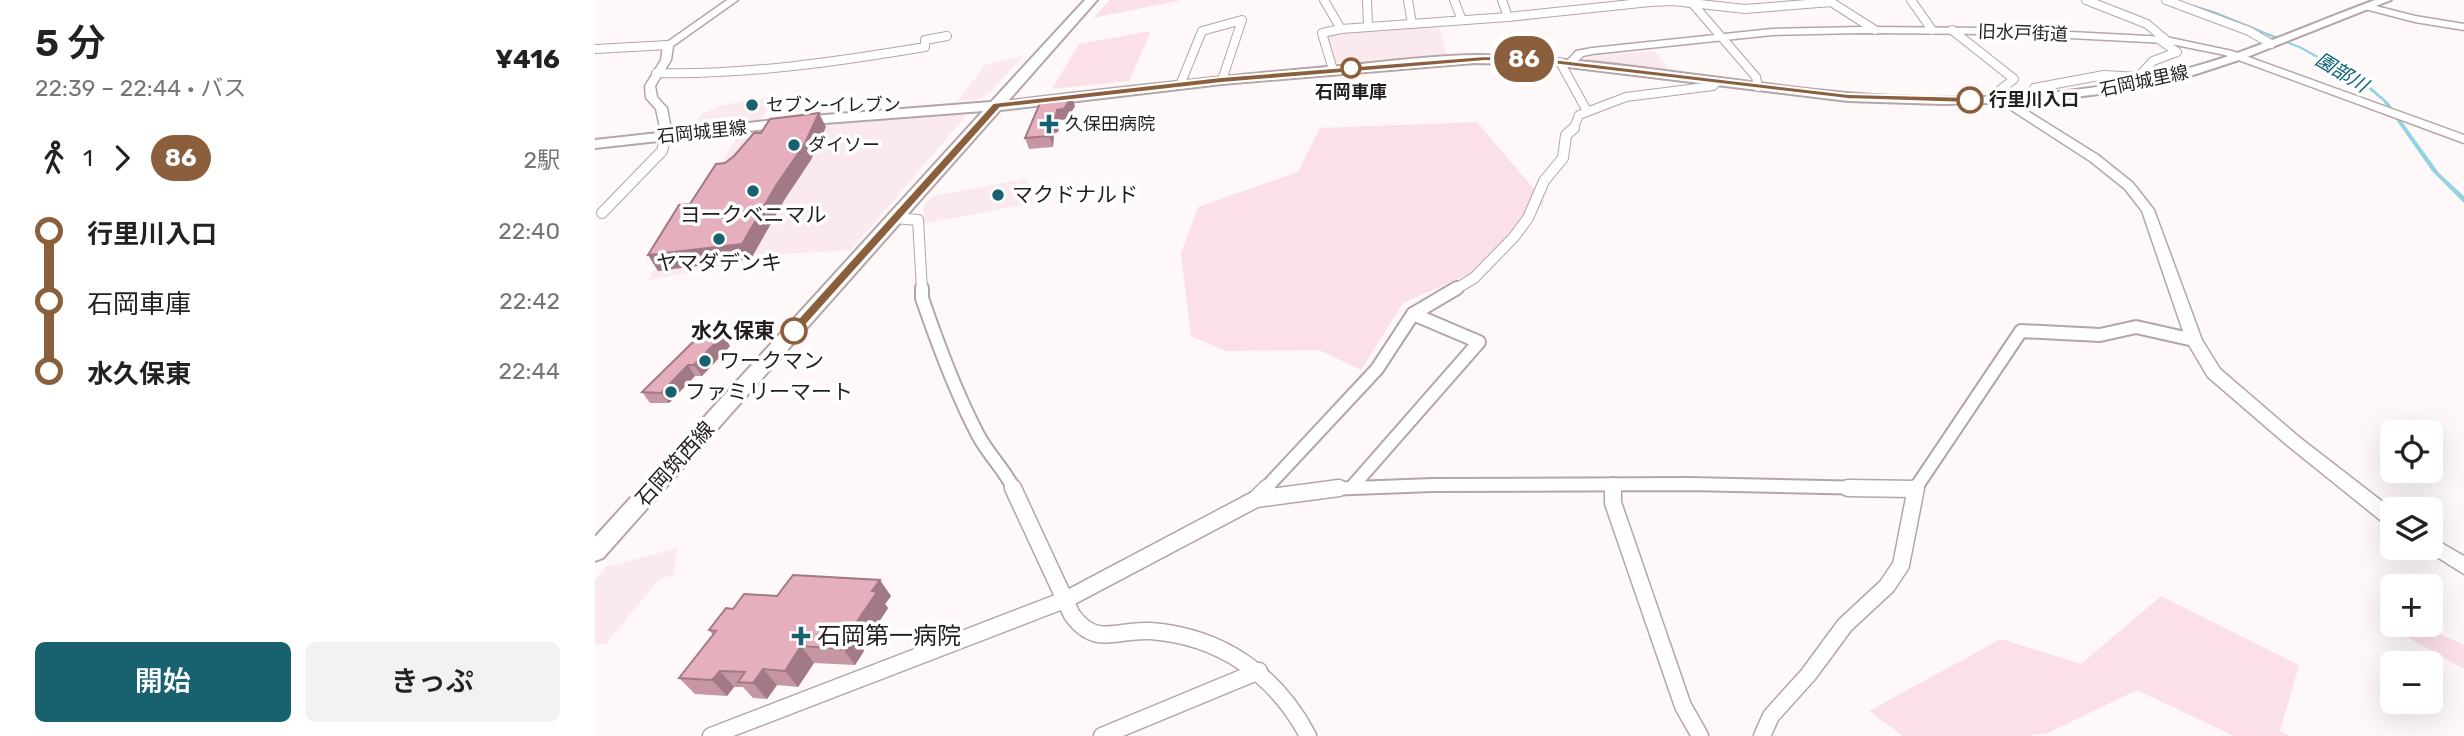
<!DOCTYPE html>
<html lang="ja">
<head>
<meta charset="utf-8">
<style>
  :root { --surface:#fff; --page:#f2f2f2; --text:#222; --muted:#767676; --accent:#186270 }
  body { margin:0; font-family:Rubik,"Noto Sans JP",sans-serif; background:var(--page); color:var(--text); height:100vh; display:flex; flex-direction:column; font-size:26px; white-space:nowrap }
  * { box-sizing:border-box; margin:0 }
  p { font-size:23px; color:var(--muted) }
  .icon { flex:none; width:38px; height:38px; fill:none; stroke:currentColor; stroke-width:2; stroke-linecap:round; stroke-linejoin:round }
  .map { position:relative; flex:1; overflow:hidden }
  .panel { display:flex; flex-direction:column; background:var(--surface); width:595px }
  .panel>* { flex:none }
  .badge { padding:0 14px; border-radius:23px; font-size:24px; line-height:46px }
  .controls { position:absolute; left:1785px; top:420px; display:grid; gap:14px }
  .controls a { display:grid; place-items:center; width:63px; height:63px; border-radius:10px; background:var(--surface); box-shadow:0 7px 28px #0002; font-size:35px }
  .map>.badge { position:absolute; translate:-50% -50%; box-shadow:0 0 0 4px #fff }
  .legs { display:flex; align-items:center; gap:10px; height:77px; padding:0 35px; font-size:23px }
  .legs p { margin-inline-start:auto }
  .summary { display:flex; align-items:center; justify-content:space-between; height:119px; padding:0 35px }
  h1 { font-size:38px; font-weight:600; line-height:52px }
  .primary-button { display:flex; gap:14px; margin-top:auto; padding:14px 35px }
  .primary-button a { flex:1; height:80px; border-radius:10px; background:var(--accent); color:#fff; font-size:28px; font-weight:600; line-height:80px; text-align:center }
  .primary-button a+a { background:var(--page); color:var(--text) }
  ul { padding:0 35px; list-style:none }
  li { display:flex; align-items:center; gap:24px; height:70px; font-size:26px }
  li i { display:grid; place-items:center; width:10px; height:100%; margin:0 9px; background:currentColor }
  li i::after { content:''; width:18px; height:18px; margin:-9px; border:5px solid; border-radius:50%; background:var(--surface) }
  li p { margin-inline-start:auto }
  li:first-child i { background:linear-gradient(#0000 50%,currentColor 0) }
  li:last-child i { background:linear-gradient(currentColor 50%,#0000 0) }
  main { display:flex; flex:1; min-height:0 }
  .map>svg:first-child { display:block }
  .built { fill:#faeaee }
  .green { fill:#fbe0e7 }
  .water { fill:#93d3e1 }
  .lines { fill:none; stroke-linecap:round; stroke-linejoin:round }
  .minor-far3-casing { stroke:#b4a5a8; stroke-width:10 }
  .minor-far2-casing { stroke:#b4a5a8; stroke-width:12 }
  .minor-far1-casing { stroke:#b4a5a8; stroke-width:16 }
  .minor-casing { stroke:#b4a5a8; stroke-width:19 }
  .tertiary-casing { stroke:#b4a5a8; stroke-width:3 }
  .primary-casing { stroke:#b4a5a8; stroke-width:4 }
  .minor-far3 { stroke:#fff; stroke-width:8 }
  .minor-far2 { stroke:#fff; stroke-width:10 }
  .minor-far1 { stroke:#fff; stroke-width:12 }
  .minor { stroke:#fff; stroke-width:16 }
  .tertiary { fill:#fff; fill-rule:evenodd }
  .primary { fill:#fff; fill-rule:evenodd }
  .wall { fill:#c696a3 }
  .shaded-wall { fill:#a17a85 }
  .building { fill:#e6afbe; stroke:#a17a85; stroke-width:2 }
  .line-1 { fill:#8b5e3c; stroke:#fff; stroke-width:2 }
  .stop-1-dot { fill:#fff; stroke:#8b5e3c; stroke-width:3.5 }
  .poi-dot { fill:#186270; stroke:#fff; stroke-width:2.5 }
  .labels { text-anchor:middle; stroke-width:7; stroke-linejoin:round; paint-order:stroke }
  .far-street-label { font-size:18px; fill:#241e20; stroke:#fff }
  .far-stop-label { font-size:18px; font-weight:bold; fill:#241e20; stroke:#fff }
  .far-poi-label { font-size:18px; fill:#241e20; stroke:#fff; text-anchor:start }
  .far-water-label { font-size:19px; font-style:italic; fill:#056170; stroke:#fff }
  .poi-label { font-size:21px; fill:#241e20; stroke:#fff; text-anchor:start }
  .stop-label { font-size:21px; font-weight:bold; fill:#241e20; stroke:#fff; text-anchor:end }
  .street-label { font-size:21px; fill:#241e20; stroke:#fff }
  .near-poi-label { font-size:24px; fill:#241e20; stroke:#fff; text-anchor:start }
</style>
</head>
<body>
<main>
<section class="panel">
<div class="summary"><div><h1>5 分</h1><p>22:39 – 22:44 · バス</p></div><b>¥416</b></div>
<div class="legs"><svg class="icon" aria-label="walk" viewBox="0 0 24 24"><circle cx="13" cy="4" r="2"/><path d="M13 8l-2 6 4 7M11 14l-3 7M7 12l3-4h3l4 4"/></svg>1<svg class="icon" aria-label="forward" viewBox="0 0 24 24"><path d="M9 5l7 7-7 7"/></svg><b class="badge" style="background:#8b5e3c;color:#fff">86</b><p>2駅</p></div>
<ul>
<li><i style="color:#8b5e3c"></i><b>行里川入口</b><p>22:40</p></li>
<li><i style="color:#8b5e3c"></i><span>石岡車庫</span><p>22:42</p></li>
<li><i style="color:#8b5e3c"></i><b>水久保東</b><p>22:44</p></li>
</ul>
<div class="primary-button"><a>開始</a><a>きっぷ</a></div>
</section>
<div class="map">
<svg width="1869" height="736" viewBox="0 0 1869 736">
  <rect width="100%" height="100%" fill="#fff8f9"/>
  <g class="built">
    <path d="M843,23L852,57L741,65L730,33Z"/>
    <path d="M1060,51L1077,73L991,60L995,56Z"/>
    <path d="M429,56L392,95L381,100L363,101L390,65Z"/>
    <path d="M181,96L163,124L75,134L78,123L101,122L107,114L124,106Z"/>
    <path d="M353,114L372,115L256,250L192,254L53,280L145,133Z"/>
    <path d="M433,178L438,203L328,224V205L339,196Z"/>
    <path d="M83,548L78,575L64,579L11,644H0V580L11,567Z"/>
  </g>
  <g class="green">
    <path d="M515,0H587L498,18Z"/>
    <path d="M556,31L534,81L457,89L484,44Z"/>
    <path d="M882,122L950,202L881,271L808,303L766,370L724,350L630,351L596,336L586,254L603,207L703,172L725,128Z"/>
    <path d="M1566,596L1704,665L1685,731L1694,736H1639L1542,690L1453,733L1431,736H1308L1274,711L1406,639L1486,664Z"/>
    <path d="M1799,625H1826L1869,645V669L1796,628Z"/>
  </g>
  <path class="water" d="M1582,0L1619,11L1707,47L1770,82L1793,102L1844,173L1869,196V203L1837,171L1788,101L1764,81L1704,48Z"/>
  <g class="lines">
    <defs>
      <g id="minor-far3">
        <path d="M729,0L746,29"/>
        <path d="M772,0L773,27"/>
        <path d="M813,0L817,24"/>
        <path d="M859,0L867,20"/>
        <path d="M907,0L913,17"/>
        <path d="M1233,0L1280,30"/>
        <path d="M1316,0L1337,30"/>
        <path d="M1491,0L1552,24L1571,40"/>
        <path d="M1571,0L1654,31L1676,44"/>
        <path d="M1097,3L1161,77L1163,87"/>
        <path d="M1357,30L1419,79L1405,90L1408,100"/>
        <path d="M1,49L73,45"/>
        <path d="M965,62L992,111"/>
        <path d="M738,70L727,33L746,29L913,17L1055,2L1078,1L1150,9L1237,2"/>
        <path d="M61,73C152,75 240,62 330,47V40L352,36"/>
        <path d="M585,85L607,31L647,20L627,80"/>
        <path d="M1449,97L1439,88L1509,75L1543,77L1558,61L1582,52L1565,40"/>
        <path d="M978,130L984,115L1031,97L1118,86L1122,82"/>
      </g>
      <g id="minor-far2">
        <path d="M7,213L67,151L71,135"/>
        <path d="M300,218L323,220L327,290"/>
        <path d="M859,290L879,278L919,237L933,218L949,181L968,158L971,135L979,128"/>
      </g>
      <g id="minor-far1">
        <path d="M327,288V298C343,345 360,391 383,435C393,454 409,469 419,489"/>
        <path d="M1018,484V489"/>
        <path d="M757,487L884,342L818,314"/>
        <path d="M670,489L782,369L818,314L862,288"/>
        <path d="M732,489L838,485L1094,484L1320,489"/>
        <path d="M1320,489L1426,331L1505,335L1541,327L1599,340"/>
      </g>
      <g id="minor">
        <path d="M418,488L477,615C501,648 522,629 555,631C626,636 681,675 713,736"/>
        <path d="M1018,488V503L1088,706L1105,736"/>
        <path d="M1253,488L1320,489"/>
        <path d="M661,499L672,488"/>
        <path d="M116,736L472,599L661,499L744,488"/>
        <path d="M507,736L664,671"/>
        <path d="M1167,736L1176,716L1213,675L1250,625L1292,586L1306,565L1321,488"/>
      </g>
      <g id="tertiary">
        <path d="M132,0H143L78,46L76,60L60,86L62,97L72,108L77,135L71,138L67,137L61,109L51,98L50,86L66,60L68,45Z"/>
        <path d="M1773,4L1820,16L1869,24V30L1820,22L1770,9V5Z"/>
        <path d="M1267,27L1397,28L1571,37L1637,51L1869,135V143L1630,55L1571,43L1397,34L1267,33L1177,35L997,54L988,56L979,65L970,63L981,51L997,48L1177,29Z"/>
        <path d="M1404,98H1412L1503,155L1538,183L1559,210L1607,340L1625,369L1704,437L1797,509V526L1790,524L1692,445L1613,377L1591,340L1547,211L1530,189L1495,161L1404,102Z"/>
        <path d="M1836,537L1869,556V574L1829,549L1836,548Z"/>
      </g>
      <path id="primary" d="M490,0H502L413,101C524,88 634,75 745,66C791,62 838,55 884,55C1008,57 1129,82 1251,93C1360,102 1477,98 1583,71C1650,54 1715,24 1780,0H1796L1647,59L1592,77L1513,93L1437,102L1347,104L1253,101L957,65L879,63L627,84L405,110L8,558L0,561V537L388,111L217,124L0,148V140L217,116L396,102Z"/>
    </defs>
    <use href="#minor-far3" class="minor-far3-casing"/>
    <use href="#minor-far2" class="minor-far2-casing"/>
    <use href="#minor-far1" class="minor-far1-casing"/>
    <use href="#minor" class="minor-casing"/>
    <use href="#tertiary" class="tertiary-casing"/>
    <use href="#primary" class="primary-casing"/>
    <use href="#minor-far3" class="minor-far3"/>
    <use href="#minor-far2" class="minor-far2"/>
    <use href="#minor-far1" class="minor-far1"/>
    <use href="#minor" class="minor"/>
    <use href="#tertiary" class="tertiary"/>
    <use href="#primary" class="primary"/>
  </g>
  <g class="wall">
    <path d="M480,106L472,119L465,120L463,132L459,133L458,147L434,149L430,138Z"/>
    <path d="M128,335L135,346L107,376H100L74,403H55L47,392Z"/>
    <path d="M182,596H296L290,604L293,608L267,648L269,651L260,665L219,663L203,687L182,685L172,699L158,698L148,687H139L132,696L100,694L84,678L118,635L114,630L138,609Z"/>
  </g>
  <g class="shaded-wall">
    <path d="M477,96L480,106L472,119L465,120L463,132L459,133L458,147L454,136L455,122L462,110Z"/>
    <path d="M224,113L231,127L216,160L190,199L156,259L63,271L53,255Z"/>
    <path d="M128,335L135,346L107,376L99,365Z"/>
    <path d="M93,365L100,376L74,403L66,393Z"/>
    <path d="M285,580L296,596L290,604L293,608L267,648L269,651L260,665L248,649L253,635L277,591Z"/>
    <path d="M206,646L219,663L203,687L190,671Z"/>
    <path d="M168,669L182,685L172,699L158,683Z"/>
    <path d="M125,671L139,687L132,696L117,680Z"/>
  </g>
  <g class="building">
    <path d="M477,96L469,109L462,110L460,121L455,122L454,136L430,138L445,103Z"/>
    <path d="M224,113L209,145L182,184L147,244L53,255L84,205L95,204L121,164L130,163L139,156L159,133H166L175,119Z"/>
    <path d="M105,335H128L99,365H93L66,393L47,392Z"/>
    <path d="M198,575L285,580L277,591L282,592L253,635H257L248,649L206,646L190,671L168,669L158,683L143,682L150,672L125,671L117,680L84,678L121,631L114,630L131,608L138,609L149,594L182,596Z"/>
  </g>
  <path class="line-1" d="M890,56L957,59L1253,94L1375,97L1380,100L1375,103L1253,99L957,64L890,61L626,83L405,108L203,334H194L192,331L398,103L626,77Z"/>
  <g class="stop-1-dot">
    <circle cx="756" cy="68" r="9"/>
    <circle cx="1375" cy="100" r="12"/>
    <circle cx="199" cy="331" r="12"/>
  </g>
  <g class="poi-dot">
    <circle cx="157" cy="105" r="7"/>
    <path d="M450.5 113.5h7v7h7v7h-7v7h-7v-7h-7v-7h7z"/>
    <circle cx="199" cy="145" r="7"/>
    <circle cx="158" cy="191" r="7"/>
    <circle cx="403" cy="195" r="7"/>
    <circle cx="124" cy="239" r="7"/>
    <circle cx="110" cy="361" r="7"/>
    <circle cx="76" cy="392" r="7"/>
    <path d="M202.5 625.5h7v7h7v7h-7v7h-7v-7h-7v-7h7z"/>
  </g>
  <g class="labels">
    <g class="far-street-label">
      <text transform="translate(1428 33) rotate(2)" y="6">旧水戸街道</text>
      <text transform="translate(1549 81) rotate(-12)" y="6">石岡城里線</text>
      <text transform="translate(107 132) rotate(-6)" y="6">石岡城里線</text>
    </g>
    <g class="far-stop-label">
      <text x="756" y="98">石岡車庫</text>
      <text x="1394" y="106" text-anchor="start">行里川入口</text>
    </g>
    <g class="far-poi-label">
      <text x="171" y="111">セブン-イレブン</text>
      <text x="470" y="130">久保田病院</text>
      <text x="213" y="151">ダイソー</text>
    </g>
    <g class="far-water-label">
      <text transform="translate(1747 72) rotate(31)" y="7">園部川</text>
    </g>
    <g class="poi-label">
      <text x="417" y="202">マクドナルド</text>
      <text x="158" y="222" text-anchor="middle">ヨークベニマル</text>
      <text x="124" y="270" text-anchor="middle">ヤマダデンキ</text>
      <text x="124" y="368">ワークマン</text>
      <text x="90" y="399">ファミリーマート</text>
    </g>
    <g class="stop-label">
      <text x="180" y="338">水久保東</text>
    </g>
    <g class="street-label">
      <text transform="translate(80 464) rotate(-48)" y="7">石岡筑西線</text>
    </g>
    <g class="near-poi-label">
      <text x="222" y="644">石岡第一病院</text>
    </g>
  </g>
</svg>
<div class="controls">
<a><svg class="icon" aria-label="locate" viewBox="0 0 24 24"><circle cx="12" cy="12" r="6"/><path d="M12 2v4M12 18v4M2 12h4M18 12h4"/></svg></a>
<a><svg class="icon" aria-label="layers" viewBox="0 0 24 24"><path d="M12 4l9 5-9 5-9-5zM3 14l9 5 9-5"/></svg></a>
<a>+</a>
<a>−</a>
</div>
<b class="badge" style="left:929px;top:59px;background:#8b5e3c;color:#fff">86</b>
</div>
</main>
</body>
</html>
